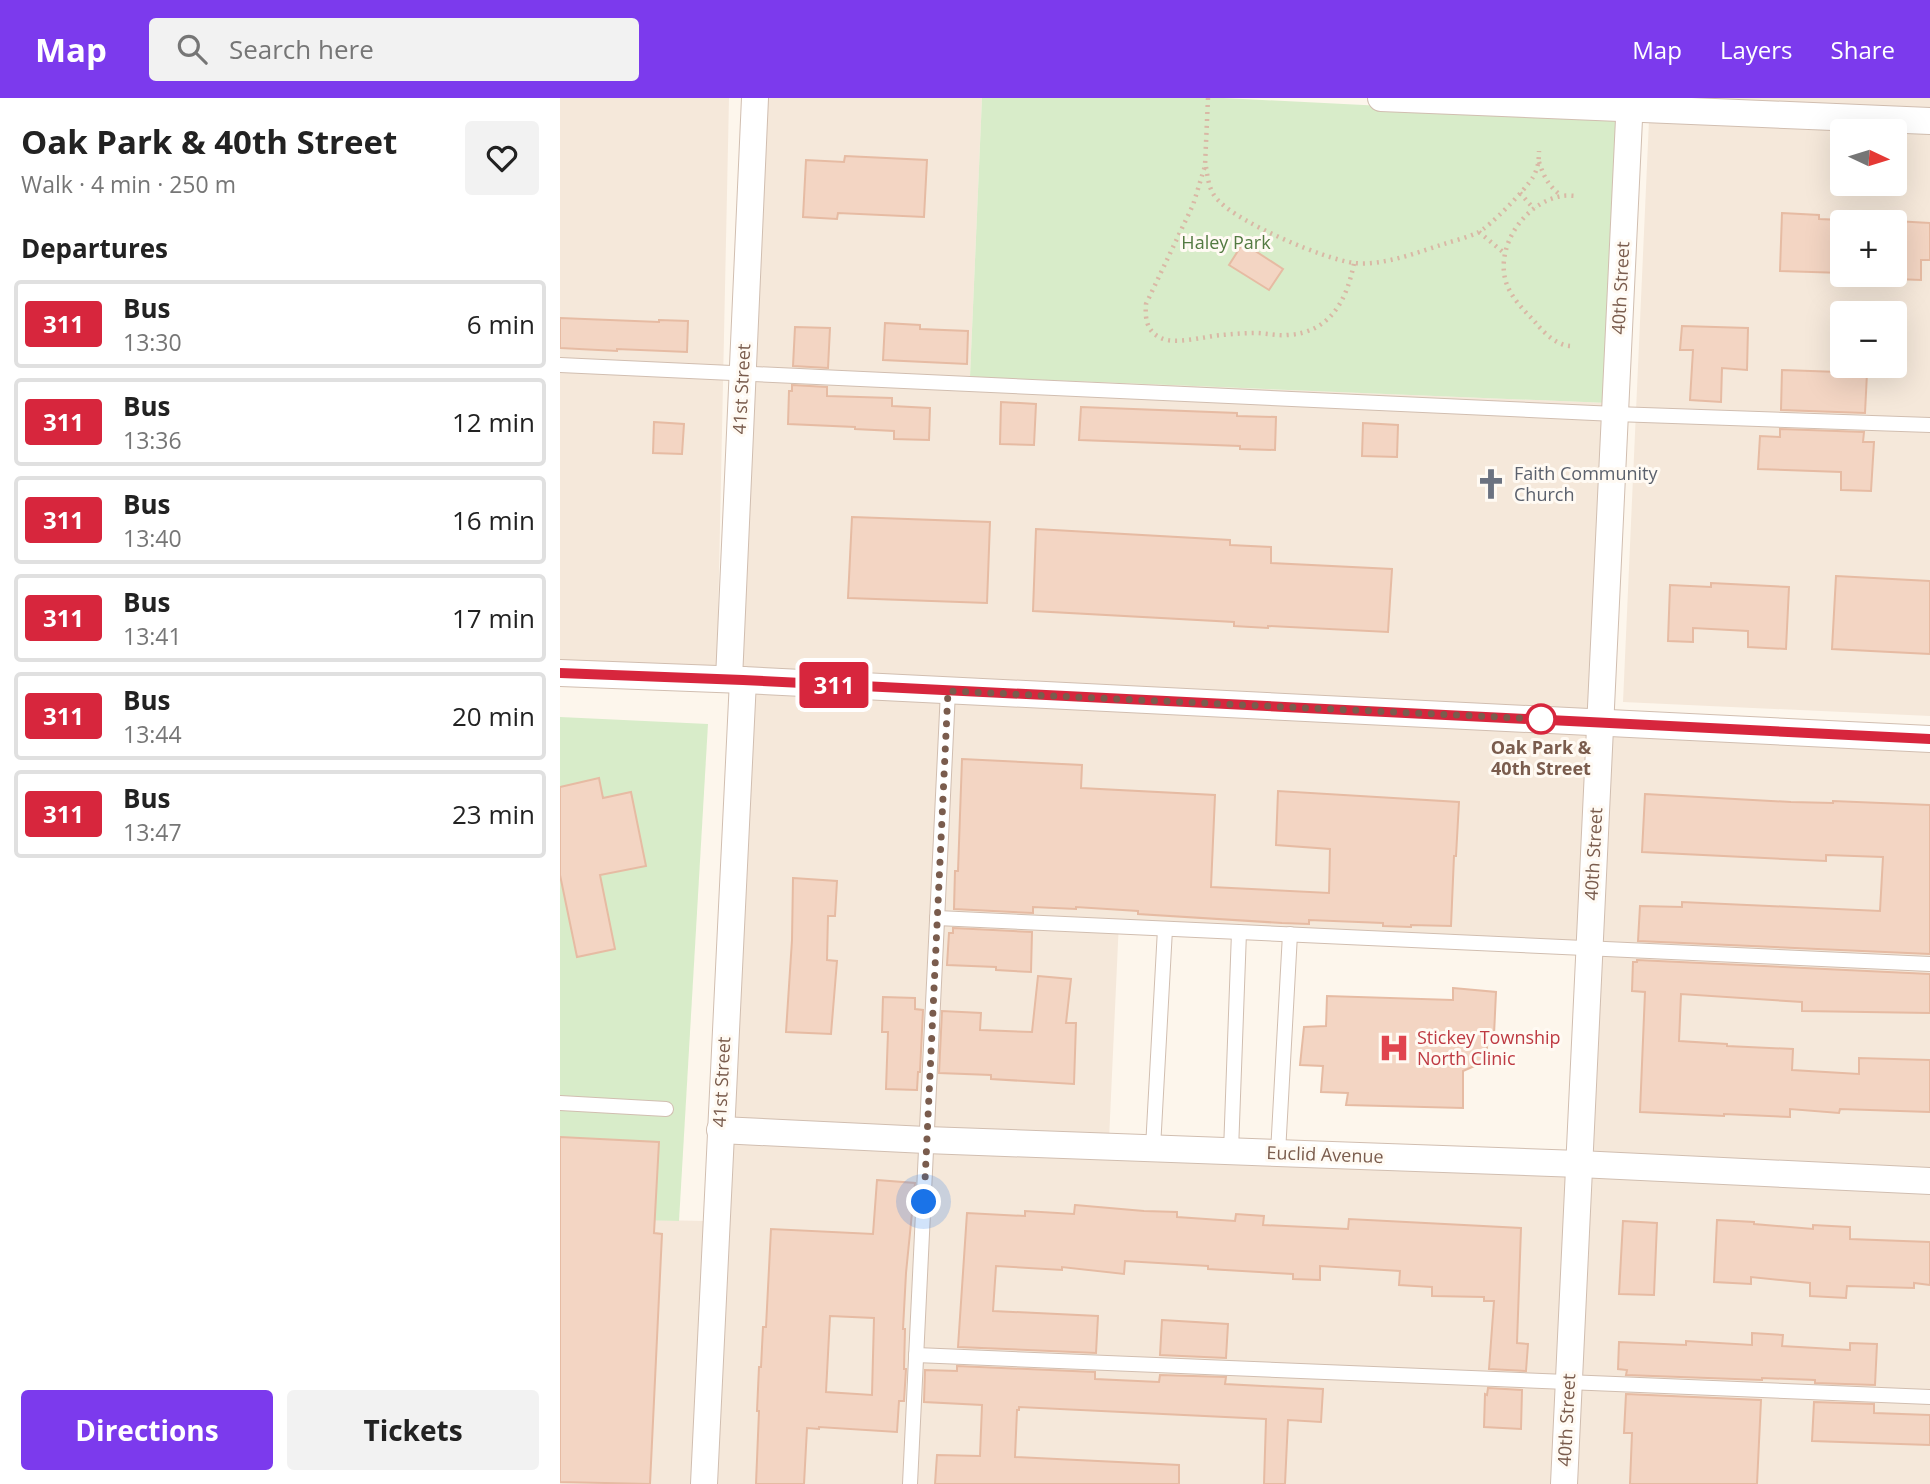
<!DOCTYPE html>
<html lang="en">
<head>
<meta charset="utf-8">
<style>
  :root { --surface:#fff; --page:#f2f2f2; --text:#222; --muted:#767676; --line:#e0e0e0; --accent:#7c3aed }
  body { margin:0; font-family:"Open Sans",sans-serif; background:var(--page); color:var(--text); height:100vh; display:flex; flex-direction:column; font-size:26px; white-space:nowrap }
  * { box-sizing:border-box; margin:0 }
  p { font-size:23px; color:var(--muted) }
  .icon { flex:none; width:38px; height:38px; fill:none; stroke:currentColor; stroke-width:2; stroke-linecap:round; stroke-linejoin:round }
  .map { position:relative; flex:1; overflow:hidden }
  .side { display:flex; flex-direction:column; background:var(--surface); width:560px }
  .side>* { flex:none }
  .badge { padding:0 14px; border-radius:5px; font-size:24px; line-height:46px }
  .needle { width:46px; rotate:94deg }
  .controls { position:absolute; left:1270px; top:21px; display:grid; gap:14px }
  .controls a { display:grid; place-items:center; width:77px; height:77px; border-radius:7px; background:var(--surface); box-shadow:0 7px 28px #0002; font-size:35px }
  .you { position:absolute; width:35px; height:35px; margin:-18px; border:5px solid #fff; border-radius:50%; background:#1a73e8; box-shadow:0 0 0 10px #1a73e833 }
  .map>.badge { position:absolute; translate:-50% -50%; box-shadow:0 0 0 4px #fff }
  h2 { padding:0 21px; font-size:26px; line-height:63px }
  .round { display:grid; place-items:center; flex:none; width:74px; height:74px; border-radius:7px; background:var(--page) }
  .headline { display:flex; align-items:center; justify-content:space-between; height:119px; padding:0 21px }
  h1 { font-size:33px; font-weight:700; line-height:52px }
  .action { display:flex; gap:14px; margin-top:auto; padding:14px 21px }
  .action a { flex:1; height:80px; border-radius:7px; background:var(--accent); color:#fff; font-size:28px; font-weight:700; line-height:80px; text-align:center }
  .action a+a { background:var(--page); color:var(--text) }
  ul { padding:0; list-style:none }
  li { display:flex; align-items:center; gap:21px; height:88px; margin:0 14px 10px; padding:0 7px; border:4px solid var(--line); border-radius:7px }
  li div { flex:1 }
  li b { display:block; font-size:26px }
  li em { font-style:normal }
  li .badge { min-width:77px; font-weight:700; text-align:center }
  header { display:flex; align-items:center; gap:42px; box-sizing:border-box; height:98px; padding:0 35px; background:var(--accent); color:#fff }
  header strong { font-size:33px }
  nav { display:flex; gap:38px; margin-inline-start:auto; font-size:24px }
  .search { width:490px; height:63px; background:var(--page); display:flex; align-items:center; gap:18px; box-sizing:border-box; padding:0 24px; border-radius:7px; color:var(--muted); font-size:26px }
  main { display:flex; flex:1; min-height:0 }
  .map>svg:first-child { display:block }
  .residential { fill:#f5e8da; fill-rule:evenodd }
  .green { fill:#d8ecc9 }
  .building { fill:#f3d5c3; stroke:#e6bba3; stroke-width:2; fill-rule:evenodd }
  .lines { fill:none; stroke-linecap:round; stroke-linejoin:round }
  .service-casing { stroke:#d1beb0; stroke-width:16 }
  .minor-casing { stroke:#d1beb0; stroke-width:28 }
  .path { stroke:#d9b8a5; stroke-width:4.5; stroke-dasharray:2 5; stroke-linecap:butt }
  .service { stroke:#fff; stroke-width:14 }
  .minor { stroke:#fff; stroke-width:26 }
  .line-casing { stroke:#fff; stroke-width:16 }
  .line { stroke:#d7263d; stroke-width:10 }
  .walk { stroke:#7a5c4d; stroke-width:7; stroke-dasharray:0 12.6 }
  .stop-dot { fill:#fff; stroke:#d7263d; stroke-width:3.5 }
  .labels { text-anchor:middle; stroke-width:6; stroke-linejoin:round; paint-order:stroke }
  .park-label { font-size:18px; fill:#537a41; stroke:#fffaf3 }
  .street-label { font-size:18px; fill:#7a5c4d; stroke:#fffaf3 }
  .worship-label { font-size:18px; fill:#5b616d; stroke:#fffaf3; text-anchor:start }
  .stop-label { font-size:18px; font-weight:bold; fill:#7a5c4d; stroke:#fffaf3 }
  .health-label { font-size:18px; fill:#be3a42; stroke:#fffaf3; text-anchor:start }
</style>
</head>
<body>
<header>
<strong>Map</strong>
<div class="search"><svg class="icon" aria-label="search" viewBox="0 0 24 24"><circle cx="10" cy="10" r="6"/><path d="M15 15l6 6"/></svg>Search here</div>
<nav><a>Map</a><a>Layers</a><a>Share</a></nav>
</header>
<main>
<section class="side">
<div class="headline"><div><h1>Oak Park &amp; 40th Street</h1><p>Walk · 4 min · 250 m</p></div><a class="round"><svg class="icon" aria-label="heart" viewBox="0 0 24 24"><path d="M12 20l-8-8c-3-5 5-10 8-4 3-6 11-1 8 4z"/></svg></a></div>
<h2>Departures</h2>
<ul>
<li><span class="badge" style="background:#d7263d;color:#fff">311</span><div><b>Bus</b><p>13:30</p></div><em>6 min</em></li>
<li><span class="badge" style="background:#d7263d;color:#fff">311</span><div><b>Bus</b><p>13:36</p></div><em>12 min</em></li>
<li><span class="badge" style="background:#d7263d;color:#fff">311</span><div><b>Bus</b><p>13:40</p></div><em>16 min</em></li>
<li><span class="badge" style="background:#d7263d;color:#fff">311</span><div><b>Bus</b><p>13:41</p></div><em>17 min</em></li>
<li><span class="badge" style="background:#d7263d;color:#fff">311</span><div><b>Bus</b><p>13:44</p></div><em>20 min</em></li>
<li><span class="badge" style="background:#d7263d;color:#fff">311</span><div><b>Bus</b><p>13:47</p></div><em>23 min</em></li>
</ul>
<div class="action"><a>Directions</a><a>Tickets</a></div>
</section>
<div class="map">
<svg width="1370" height="1386" viewBox="0 0 1370 1386">
  <rect width="100%" height="100%" fill="#fdf6ec"/>
  <g class="residential">
    <path d="M0,0H169L157,571L0,563Z"/>
    <path d="M201,0H422L410,279L1048,305L1036,618L173,576Z"/>
    <path d="M1090,0H1370V618L1063,604ZM1283,33H1335V86H1283ZM1283,124H1335V177H1283ZM1283,215H1335V268H1283Z"/>
    <path d="M192,591L1033,629L1024,846L559,823L549,1042L1023,1063L1045,631L1370,647V1386H152Z"/>
    <path d="M0,1120L146,1123L134,1386H0Z"/>
  </g>
  <g class="green">
    <path d="M422,0H663L1060,20L1048,305L410,279Z"/>
    <path d="M0,619L148,626L119,1123L0,1120Z"/>
  </g>
  <g class="building">
    <path d="M285,58L367,62L364,119L278,115L277,121L243,119L246,62L284,64Z"/>
    <path d="M1222,115L1259,117V121L1283,122V175L1220,173Z"/>
    <path d="M1335,123L1370,125V162H1361V182L1335,181Z"/>
    <path d="M683,145L723,171L709,192L669,167Z"/>
    <path d="M0,220L99,224V222L128,223L127,254L57,251V253L0,250Z"/>
    <path d="M325,225L360,227V231L408,233L407,266L323,262Z"/>
    <path d="M1122,228L1188,230L1187,272L1162,270L1161,304L1130,302L1133,252H1120Z"/>
    <path d="M235,229L270,230L268,270L233,268Z"/>
    <path d="M1222,272L1307,275L1305,315L1221,312Z"/>
    <path d="M232,287L267,289V298L332,300V308L370,310L369,342L334,341V333L295,331V329L228,326L229,293H232Z"/>
    <path d="M441,304L476,306L474,347L440,346Z"/>
    <path d="M521,309L677,315V318L716,319L715,352L680,351V348L519,342Z"/>
    <path d="M94,324L124,326L122,356L93,355Z"/>
    <path d="M803,325L838,327L837,359L802,358Z"/>
    <path d="M1220,331L1304,334L1303,344H1314L1311,393L1281,392V374L1198,371L1200,338L1220,339Z"/>
    <path d="M292,419L430,424L427,505L288,500Z"/>
    <path d="M476,431L670,442V447L711,449V465L832,471L828,534L708,528V530L674,528V524L473,513Z"/>
    <path d="M1276,478L1370,483V556L1272,551Z"/>
    <path d="M1151,485L1229,489L1226,551L1188,549V533L1133,530V544L1108,543L1110,487L1151,489Z"/>
    <path d="M402,661L522,667L521,690L655,697L651,789L769,795L770,751L716,747L718,693L899,704L896,758H894L891,828L851,827V829L823,828V825L749,822V826L722,825L578,816V813L516,809V811L473,809V815L394,811L395,773H398Z"/>
    <path d="M39,680L43,700L71,694L86,768L40,777L55,851L17,859L0,777V689Z"/>
    <path d="M1085,696L1231,704L1273,705V703L1370,707V856L1078,843L1080,808L1122,809V804L1320,813L1323,759L1266,757V763L1082,754Z"/>
    <path d="M233,780L277,783L275,818H268L267,862L277,863L271,936L226,934L232,842Z"/>
    <path d="M393,830L472,834L471,874L436,872V869L387,867L389,835H393Z"/>
    <path d="M1077,862L1370,876V915L1242,913V904L1121,896L1119,943L1167,946V948L1233,951L1232,972L1299,976V960L1370,962V1014L1280,1011L1279,1015L1230,1011V1019L1164,1016V1018L1080,1014L1085,894L1072,893L1073,864H1077Z"/>
    <path d="M478,878L511,881L506,925H516L514,986L431,981V977L379,975L382,913L421,915L420,932L472,934Z"/>
    <path d="M893,890L936,894L934,937H928L926,963L903,973V1010L786,1007L788,995L761,994L763,968L740,967L744,929L766,928L767,898L893,902Z"/>
    <path d="M323,899L355,900V911L363,912L360,974H358L357,992L326,991L328,934H322Z"/>
    <path d="M0,1039L99,1044L94,1135L102,1136L90,1386L0,1384Z"/>
    <path d="M317,1082L355,1085L346,1175L343,1231H345L344,1271H346L344,1303H339L337,1334L259,1329V1331L247,1330L244,1386H196L199,1313H197L199,1269H201L203,1229H206L211,1131L313,1136ZM270,1218L314,1220L312,1297L266,1294Z"/>
    <path d="M515,1107L584,1113L617,1114V1119L675,1123L676,1116L704,1118L703,1127L788,1131L789,1121L961,1130L957,1245L968,1246L966,1273L929,1271L934,1203H924V1199L872,1198V1189L839,1187L840,1173L760,1168V1182L733,1181V1176L648,1171V1168L565,1163L564,1176L502,1169V1172L436,1168L433,1213L538,1218L536,1255L398,1249L407,1115L465,1118V1113L514,1116Z"/>
    <path d="M1157,1122L1194,1124V1126L1253,1131V1127L1290,1129V1141L1370,1144V1187L1354,1185V1190L1287,1188L1286,1200L1250,1198V1185L1191,1179V1186L1154,1184Z"/>
    <path d="M1063,1123L1097,1125L1094,1197L1059,1196Z"/>
    <path d="M602,1222L668,1226L666,1260L600,1257Z"/>
    <path d="M1192,1235L1223,1237L1222,1248L1290,1252V1245L1317,1246L1315,1287L1255,1285V1282L1202,1280V1282L1066,1277L1067,1272L1058,1271L1059,1244L1126,1247V1243L1192,1247Z"/>
    <path d="M397,1268L535,1274V1281L599,1284L600,1277L666,1279L665,1286L763,1291L761,1324L728,1322L725,1386H704L706,1321L459,1309V1312H457L455,1359L619,1367V1386H375L377,1357L420,1358L422,1307L364,1304L365,1272L397,1273Z"/>
    <path d="M928,1290L962,1292L961,1331L924,1329L925,1296L927,1297Z"/>
    <path d="M1066,1296L1201,1302L1197,1386H1070L1072,1335H1064Z"/>
    <path d="M1254,1304L1314,1306V1315L1370,1317V1347L1252,1343Z"/>
  </g>
  <g class="lines">
    <defs>
      <g id="service">
        <path d="M0,267L1055,316L1370,327"/>
        <path d="M377,820L1370,866"/>
        <path d="M0,1005L106,1011"/>
        <path d="M593,1050L605,831"/>
        <path d="M671,1053L679,834"/>
        <path d="M718,1055L730,836"/>
        <path d="M356,1257L1370,1299"/>
        <path d="M350,1386L388,593"/>
      </g>
      <g id="minor">
        <path d="M821,0L1370,23"/>
        <path d="M0,575L183,582L1370,641"/>
        <path d="M169,581L195,0"/>
        <path d="M160,1032L366,1042L1019,1066L1370,1083"/>
        <path d="M144,1386L183,582"/>
        <path d="M1004,1386L1070,0"/>
      </g>
    </defs>
    <use href="#service" class="service-casing"/>
    <use href="#minor" class="minor-casing"/>
    <g class="path">
      <path d="M648,0L645,68L633,107L586,206C585,219 586,232 599,239C614,248 645,238 662,237C673,236 684,235 695,235C706,235 717,238 727,237C770,235 787,202 794,165"/>
      <path d="M979,64C984,79 989,89 1002,98"/>
      <path d="M646,69C648,81 649,94 659,103C679,125 764,161 794,165C824,168 858,154 887,145C897,142 908,139 917,135C930,129 966,91 973,79C978,71 979,62 979,53"/>
      <path d="M960,95L974,111"/>
      <path d="M919,134L943,154"/>
      <path d="M1010,248C996,247 983,234 975,224C964,212 951,200 946,184C935,148 965,104 1002,98C1007,97 1013,98 1018,98"/>
    </g>
    <use href="#service" class="service"/>
    <use href="#minor" class="minor"/>
  </g>
  <g class="lines">
    <defs>
      <path id="line" d="M0,575L183,582L1370,641"/>
    </defs>
    <use href="#line" class="line-casing"/>
    <use href="#line" class="line"/>
    <path class="walk" d="M364,1104L388,593L981,621"/>
  </g>
  <defs>
    <symbol id="church-bare" viewBox="-9 -9 18 18"><path d="M-1.2-6h2.4v3.5h3.3v2.4h-3.3V6h-2.4V-.1h-3.3v-2.4h3.3Z" fill="#6b7280" stroke="#fffaf3" stroke-width="2.5" paint-order="stroke"/></symbol>
    <symbol id="hospital-bare" viewBox="-9 -9 18 18"><path d="M-5-5h3v3.5h4V-5h3V5h-3V1.5h-4V5h-3Z" fill="#e0444e" stroke="#fffaf3" stroke-width="2.5" paint-order="stroke"/></symbol>
  </defs>
  <g fill-rule="evenodd">
    <use href="#church-bare" x="909" y="364" width="44" height="44"/>
    <use href="#hospital-bare" x="812" y="928" width="44" height="44"/>
  </g>
  <circle class="stop-dot" cx="981" cy="621" r="14"/>
  <g class="labels">
    <g class="park-label">
      <text x="666" y="151">Haley Park</text>
    </g>
    <g class="street-label">
      <text transform="translate(1061 190) rotate(-87)" y="6">40th Street</text>
      <text transform="translate(182 291) rotate(-87)" y="6">41st Street</text>
      <text transform="translate(1034 756) rotate(-87)" y="6">40th Street</text>
      <text transform="translate(162 984) rotate(-87)" y="6">41st Street</text>
      <text transform="translate(765 1057) rotate(2)" y="6">Euclid Avenue</text>
      <text transform="translate(1007 1322) rotate(-87)" y="6">40th Street</text>
    </g>
    <g class="worship-label">
      <text x="954" y="382">Faith Community<tspan x="954" dy="21">Church</tspan></text>
    </g>
    <g class="stop-label">
      <text x="981" y="656">Oak Park &amp;<tspan x="981" dy="21">40th Street</tspan></text>
    </g>
    <g class="health-label">
      <text x="857" y="946">Stickey Township<tspan x="857" dy="21">North Clinic</tspan></text>
    </g>
  </g>
</svg>
<div class="controls">
<a><svg class="needle" viewBox="-14 -14 28 28"><path d="M0-13l5 13h-10z" fill="#e53935"/><path d="M0 13l5-13h-10z" fill="#767676"/></svg></a>
<a>+</a>
<a>−</a>
</div>
<div class="you" style="left:364px;top:1104px"></div>
<b class="badge" style="left:274px;top:587px;background:#d7263d;color:#fff">311</b>
</div>
</main>
</body>
</html>
